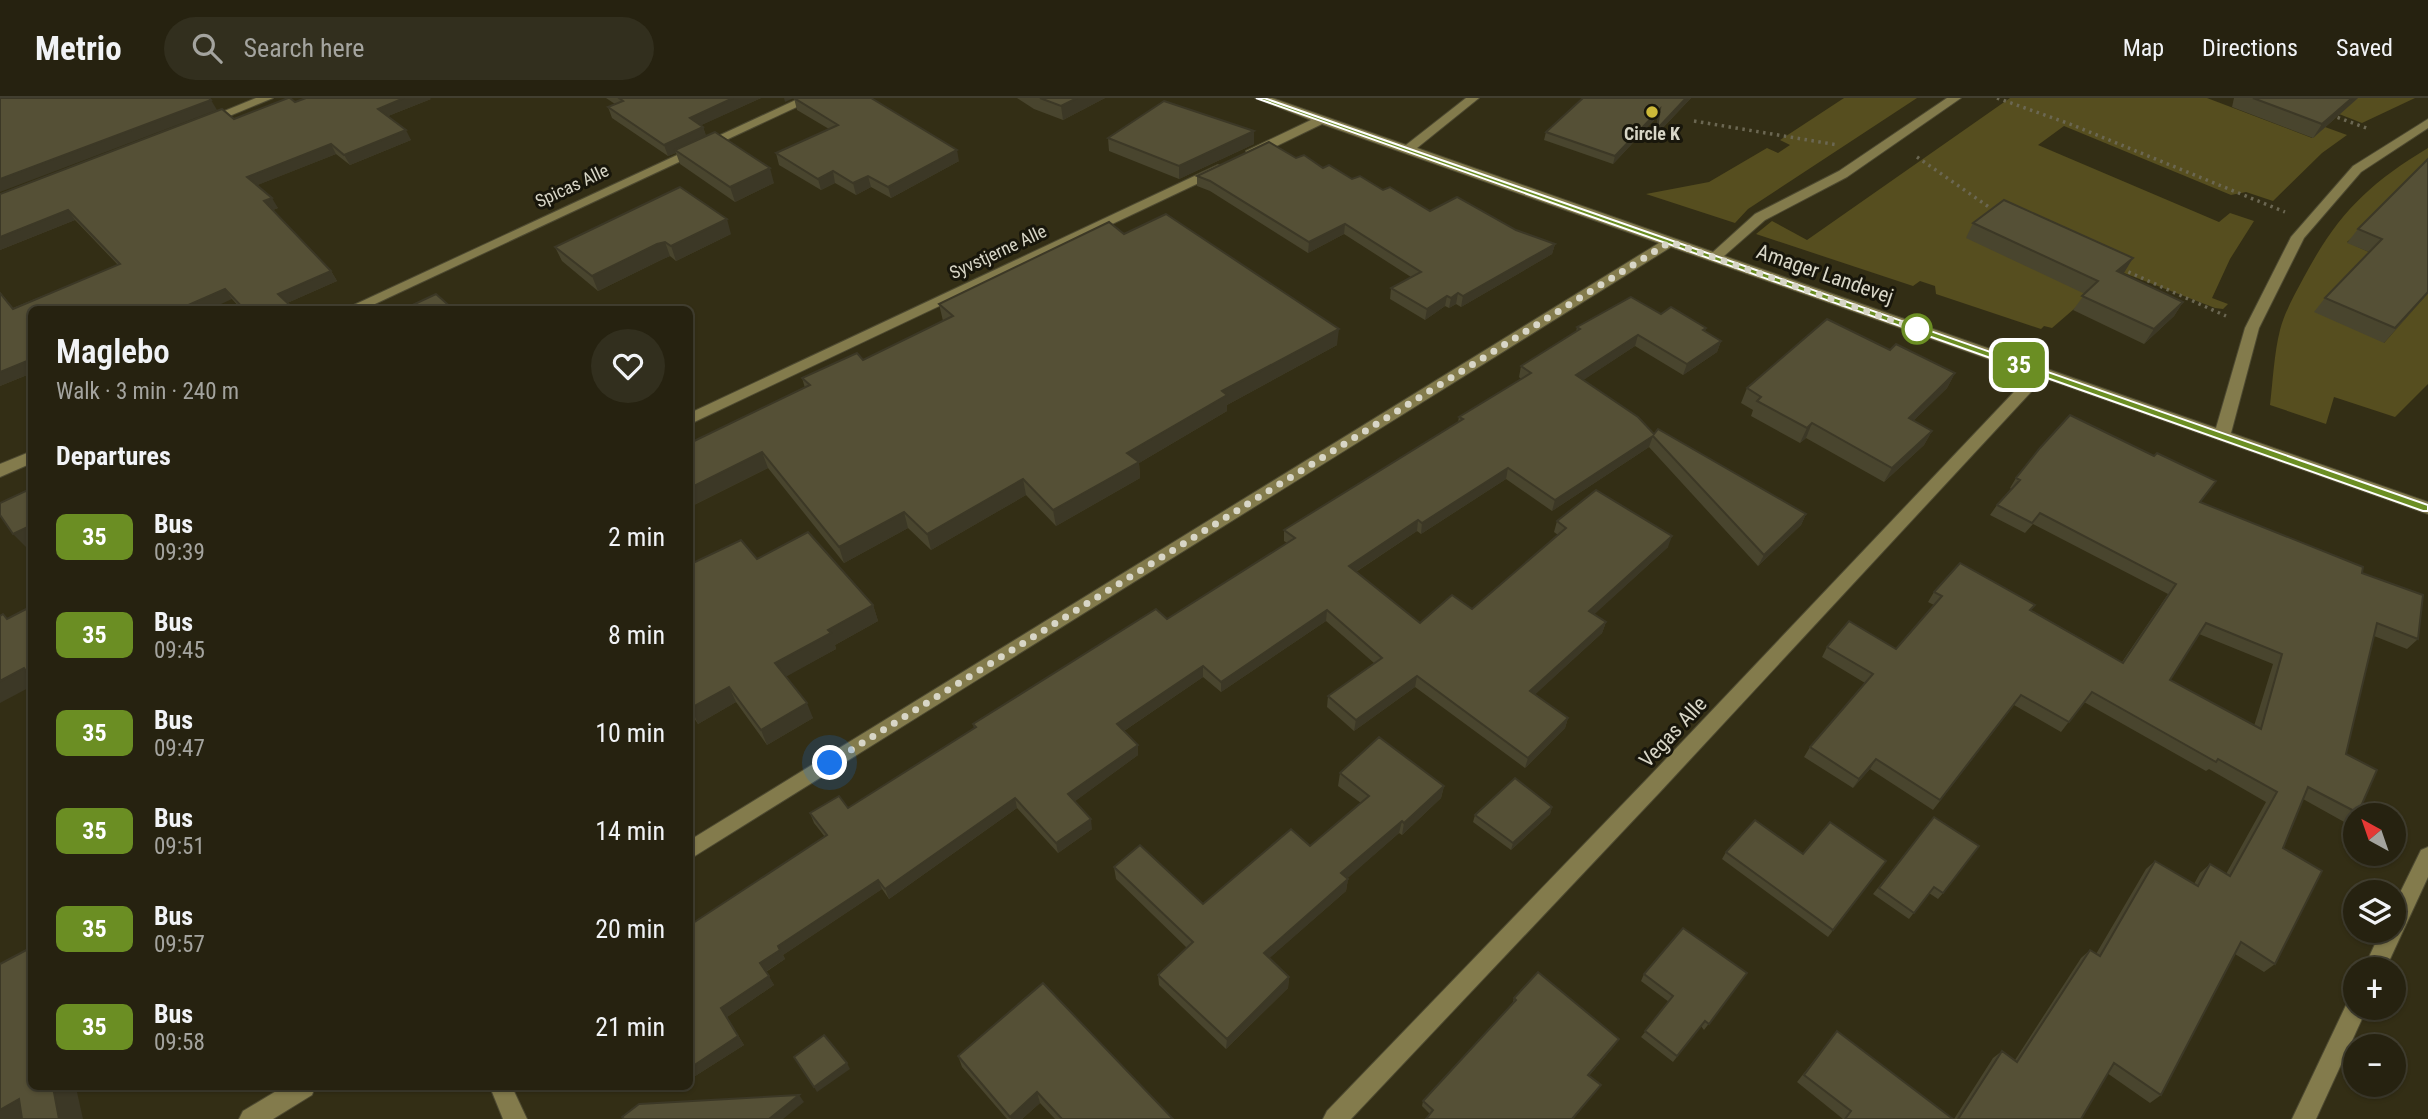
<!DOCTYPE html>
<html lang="en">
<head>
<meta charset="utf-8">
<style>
  :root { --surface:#262210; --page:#322f1e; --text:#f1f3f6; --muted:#a4a49f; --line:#423f30 }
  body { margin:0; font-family:"Roboto Condensed",sans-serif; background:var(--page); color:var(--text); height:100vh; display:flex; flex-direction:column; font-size:26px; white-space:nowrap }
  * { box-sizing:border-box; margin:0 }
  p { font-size:23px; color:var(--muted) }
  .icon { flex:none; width:38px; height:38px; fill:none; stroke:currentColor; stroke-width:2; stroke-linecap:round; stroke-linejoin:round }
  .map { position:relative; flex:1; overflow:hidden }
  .drawer { position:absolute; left:28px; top:208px; width:665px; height:784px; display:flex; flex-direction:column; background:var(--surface); border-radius:10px; box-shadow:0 2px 5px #0004,0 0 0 2px var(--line) }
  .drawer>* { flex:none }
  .badge { padding:0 14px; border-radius:10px; font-size:24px; line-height:46px }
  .needle { width:46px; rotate:320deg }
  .fabs { position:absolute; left:2343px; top:705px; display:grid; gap:14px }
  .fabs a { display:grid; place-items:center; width:63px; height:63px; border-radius:50%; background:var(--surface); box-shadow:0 2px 5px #0004,0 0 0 2px var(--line); font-size:35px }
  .you { position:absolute; width:35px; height:35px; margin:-18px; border:5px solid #fff; border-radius:50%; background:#1a73e8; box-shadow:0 0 0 10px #1a73e833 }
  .map>.badge { position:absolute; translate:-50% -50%; box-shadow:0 0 0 4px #fff }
  h2 { padding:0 28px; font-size:26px; line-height:63px }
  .round { display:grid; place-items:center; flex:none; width:74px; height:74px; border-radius:37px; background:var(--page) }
  .head { display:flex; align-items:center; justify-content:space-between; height:119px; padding:0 28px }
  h1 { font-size:33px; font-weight:600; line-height:52px }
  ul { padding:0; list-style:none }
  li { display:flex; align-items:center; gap:21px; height:98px; padding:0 28px }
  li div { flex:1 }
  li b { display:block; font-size:26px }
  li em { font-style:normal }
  li .badge { min-width:77px; font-weight:700; text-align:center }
  header { display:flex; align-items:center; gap:42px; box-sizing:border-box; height:98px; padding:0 35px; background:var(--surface); border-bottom:2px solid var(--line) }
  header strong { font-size:33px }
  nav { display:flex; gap:38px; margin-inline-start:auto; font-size:24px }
  .search { width:490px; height:63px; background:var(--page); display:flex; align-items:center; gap:18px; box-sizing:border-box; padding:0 24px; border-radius:38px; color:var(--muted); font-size:26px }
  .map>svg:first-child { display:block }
  .green { fill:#564e1f }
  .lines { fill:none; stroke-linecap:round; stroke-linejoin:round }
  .minor-casing { stroke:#4d4931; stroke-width:2 }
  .path { stroke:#6b6752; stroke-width:3.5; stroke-dasharray:2.5 4.5; stroke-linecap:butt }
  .minor { fill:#837b4c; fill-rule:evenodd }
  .wall { fill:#49452e; fill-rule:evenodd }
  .shaded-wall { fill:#3c3826 }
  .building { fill:#555036; stroke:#3c3826; stroke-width:2; fill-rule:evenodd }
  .line { fill:#6b8e23; stroke:#fff; stroke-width:2 }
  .walk { stroke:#d8d6c7; stroke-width:7; stroke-dasharray:0 12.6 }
  .poi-dot { fill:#cdb938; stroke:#18160b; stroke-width:2.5 }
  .stop-dot { fill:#fff; stroke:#6b8e23; stroke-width:3.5 }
  .labels { text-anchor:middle; stroke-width:6; stroke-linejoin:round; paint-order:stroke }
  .far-poi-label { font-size:18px; font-weight:bold; fill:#d8d6c7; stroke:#18160b }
  .far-street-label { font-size:18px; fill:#d8d6c7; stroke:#18160b }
  .street-label { font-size:21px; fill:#d8d6c7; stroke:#18160b }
</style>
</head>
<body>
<header>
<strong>Metrio</strong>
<div class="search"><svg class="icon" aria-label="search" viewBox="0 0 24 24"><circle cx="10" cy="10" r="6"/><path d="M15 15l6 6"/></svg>Search here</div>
<nav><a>Map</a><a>Directions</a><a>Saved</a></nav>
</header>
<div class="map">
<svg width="2428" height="1021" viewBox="0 0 2428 1021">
  <rect width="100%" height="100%" fill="#332e15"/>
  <g class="green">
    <path d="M1844,0H1917L1748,111L1735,125L1646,96L1709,84L1767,50L1778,55L1790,47L1780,42Z"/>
    <path d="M2010,0H2207L2312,40L2325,29L2347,37L2322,55L2273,103L2246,94L2231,97L2064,28L2038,47L2219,124L2230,115L2254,123L2230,161L2212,200L2228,206L2223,211L2215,210L2124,175L1996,117L2089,198L2052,230L2044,228L2041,231L1936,196L1935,188L1920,183L1913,188L1756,136L1772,123L1807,142Z"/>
    <path d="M2278,0H2415L2362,25L2339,16Z"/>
    <path d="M2428,50V78L2347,144L2371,155L2384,245L2428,195V286L2395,319L2334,299L2326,326L2270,307C2273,282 2274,256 2280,232C2285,213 2295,196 2304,179C2337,117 2368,86 2428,50Z"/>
  </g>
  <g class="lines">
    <defs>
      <g id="minor">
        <path d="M256,0H273L210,26L200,23Z"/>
        <path d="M800,0H816L362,212H343Z"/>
        <path d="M1255,0H1272L1406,47L1466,0H1479L1417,50L1713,154L1755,116L1839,73L1947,0H1961L1847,79L1765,122L1724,158L2216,330L2245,230L2291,139L2353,68L2428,21V30L2361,74L2304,140L2259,230L2231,335L2428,404V416L2044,280L1660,694L1351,1021H1323L1327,1013L1646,682L2031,276L1671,149L690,761V742L1659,145L1322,26L1254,59H1246V53L1311,22Z"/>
        <path d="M1218,67L1222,68V74L690,326V315Z"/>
        <path d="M32,353V365L0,379V366Z"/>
        <path d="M2428,749V779L2385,872H2363L2381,833H2394V807L2421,752Z"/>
        <path d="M2356,900V910H2367L2316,1021H2292L2348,903Z"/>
        <path d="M283,989H315L312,997L273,1021H239L243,1013Z"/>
        <path d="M490,989H512L527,1021H503Z"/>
      </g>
    </defs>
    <use href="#minor" class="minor-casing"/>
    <g class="path">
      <path d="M1997,0L2070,26L2285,114"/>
      <path d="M2331,17L2369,31"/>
      <path d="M1694,23L1838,47"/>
      <path d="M1917,59L1996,114"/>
      <path d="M2122,171L2226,218"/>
    </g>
    <use href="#minor" class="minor"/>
  </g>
  <g class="wall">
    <path d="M606,0H761L701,27L703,29L706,38L774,85L735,104L680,66L676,55L668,58L612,20L608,9L615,6Z"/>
    <path d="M794,0L959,63L891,100L871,89L856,97L835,85L821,92L779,67L776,55L829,31L797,12Z"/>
    <path d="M1017,0H1105L1063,22L1034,11Z"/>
    <path d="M1583,0H1691L1655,38L1658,18L1613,66L1544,42L1546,34Z"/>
    <path d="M2234,0H2358L2313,40L2232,9Z"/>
    <path d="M431,1L388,18L411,42L350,67L336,56L257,87L278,110L273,112L331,173L337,183L287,205L295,212H242L232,201L32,212V275L0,288V194L13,210L118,167L75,122L0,152V96L234,21L295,4Z"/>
    <path d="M1254,33V46L1179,81L1109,53L1108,40Z"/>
    <path d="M1296,60L1383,92L1430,113L1516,132L1555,146L1552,156L1461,209L1456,206L1449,210L1445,208L1425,222L1390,201L1391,190L1411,179L1344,136L1308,155L1210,93L1197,88V78Z"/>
    <path d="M2428,61V195L2384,245L2314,214L2325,200L2369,154L2347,145L2358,131Z"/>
    <path d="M1973,125L2124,175L2123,176L2183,204L2174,218L2144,246L2073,212L2085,196L1966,140Z"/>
    <path d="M731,136L676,163L670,158L663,161L598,193L562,163L555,149Z"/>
    <path d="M1124,136L1337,247L1227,307V313L1139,365L1140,380L1056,428L1026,397L931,452L908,430L844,465L768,370L690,409V345L805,290L802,280L863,262L943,223L939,206Z"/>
    <path d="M1661,216L1706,230L1705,233L1721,243L1717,254L1683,277L1635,248L1583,282L1654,336L1806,416L1801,427L1758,468L1649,349L1552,413L1506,381L1421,436L1417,433L1356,474L1420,525L1472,511L1558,437L1554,434L1557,423L1668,449L1594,516L1606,524L1602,535L1535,596L1568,620L1565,630L1525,670L1415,589L1354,633L1327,609L1328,598L1374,565L1326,523L1221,594L1203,579L1124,633L1138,657L1075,703L1092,731L1058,755L1017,710L889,801L882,791L783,857L785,861L766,874L774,887L727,919L744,947L692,980L690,977V827L825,739L814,725L810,715L848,710L974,630L973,626L1167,521L1287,445L1284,443V432L1458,324L1459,319L1521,281L1519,279L1521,268L1576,234L1577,229Z"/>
    <path d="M1890,252L1955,275L1947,290L1913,323L1932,333L1924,347L1884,384L1806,340L1800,345L1751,318L1753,312L1741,305L1747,290Z"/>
    <path d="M2016,380L2200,404L2362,475L2418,541L2407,551L2374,538L2346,656L2358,715L2346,725L2303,701L2283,750L2275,866L2264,874L2235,856L2161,997L2150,1005L2107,975L2081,1021H1954L1993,960L2002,953L2015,962L2081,860L2090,852L2096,856L2146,771L2155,763L2194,786L2200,775L2210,766L2226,776L2266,704L2209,671L2206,673L2084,604L2061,634L2014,607L1933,712L1870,671L1853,690L1804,659L1810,649L1865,585L1822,559L1827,549L1896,551L1934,507L1928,504L1934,494L2031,512L2122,564L2168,496L2033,426L2025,435L1990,417L1997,407L2011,391L2010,390ZM2199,536L2273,566L2254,628L2170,582Z"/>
    <path d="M690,458L695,464L757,461L873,507L878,523L835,547L836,551L786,578L813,620L767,647L736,604L698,626L690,614Z"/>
    <path d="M1340,675L1444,688L1441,700L1402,737L1399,735L1347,780L1348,781L1346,793L1269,860L1289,879L1288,890L1226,951L1159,887L1158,877L1187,850L1116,781L1114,769L1203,806L1310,748L1361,705L1338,688Z"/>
    <path d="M1552,709L1550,716L1511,752L1473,724L1475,717Z"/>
    <path d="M1934,719L1943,795L1938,801L1929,795L1909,821L1873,796Z"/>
    <path d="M1726,754L1803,756L1886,763L1828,839L1722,761Z"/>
    <path d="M1747,875L1704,932L1701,928L1673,964L1641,939L1669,904L1641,883L1644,876Z"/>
    <path d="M1514,900L1615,947L1589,978L1597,992L1573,1021H1426L1430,1016L1422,1008L1423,1003L1512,907Z"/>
    <path d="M1837,933L1953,1021H1843L1797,984Z"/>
    <path d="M958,958L1173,1021H1055L1040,1005L1022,1021H1007L962,969Z"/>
  </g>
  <g class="shaded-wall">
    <path d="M404,0H430L431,1L383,20L378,11Z"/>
    <path d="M733,0H761L693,31L690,20Z"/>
    <path d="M784,0H794L785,4Z"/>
    <path d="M1077,0H1105L1063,22L1061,8Z"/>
    <path d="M1686,0H1691L1655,38L1657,31Z"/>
    <path d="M2352,0H2358L2313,40L2322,26Z"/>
    <path d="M211,2L217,12L0,94V81Z"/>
    <path d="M1660,11L1658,18L1613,66L1615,58Z"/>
    <path d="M703,29L707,40L675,52L676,55L668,58L664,47Z"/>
    <path d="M406,32L411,42L350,67L344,57Z"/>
    <path d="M1254,33V46L1179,81V68Z"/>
    <path d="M331,46L336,56L253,89L247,79Z"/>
    <path d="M957,52L959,63L891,100L888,89Z"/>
    <path d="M770,70L774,85L735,104L730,89Z"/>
    <path d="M833,73L835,85L821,92L818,81Z"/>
    <path d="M868,78L871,89L856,97L853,85Z"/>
    <path d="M272,100L278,110L270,113L264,103Z"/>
    <path d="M68,112L75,122L0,152V139Z"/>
    <path d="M727,121L731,136L676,163L671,148Z"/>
    <path d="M1345,126L1344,136L1308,155L1309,144Z"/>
    <path d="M665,144L670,158L663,161L598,193L592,178L657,146Z"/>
    <path d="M1555,146L1552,156L1461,209L1463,198Z"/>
    <path d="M2133,160L2124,175L2108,188L2117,173Z"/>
    <path d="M331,173L337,183L285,206L278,196Z"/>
    <path d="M225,191L232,201L208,212H177Z"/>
    <path d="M1458,195L1456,206L1449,210L1451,200Z"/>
    <path d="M1447,198L1445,208L1425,222L1427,211Z"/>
    <path d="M2183,204L2174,218L2144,246L2154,231Z"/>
    <path d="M1339,231L1337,247L1227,307V313L1139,365L1140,380L1056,428L1053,412L1127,355L1222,293Z"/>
    <path d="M1638,237L1635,248L1573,289L1576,277Z"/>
    <path d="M1721,243L1717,254L1683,277L1687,266Z"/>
    <path d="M32,261V275L0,288V274Z"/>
    <path d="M1955,275L1947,290L1901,335L1909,320Z"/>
    <path d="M1812,325L1806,340L1800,345L1807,330Z"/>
    <path d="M1932,333L1924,347L1884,384L1892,370Z"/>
    <path d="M1653,338L1649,349L1552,413L1555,402Z"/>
    <path d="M762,354L768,370L690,409V390Z"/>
    <path d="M1508,370L1506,381L1421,436L1422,425Z"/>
    <path d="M1023,381L1026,397L931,452L927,436Z"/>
    <path d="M904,414L908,430L844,465L839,449Z"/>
    <path d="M1806,416L1801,427L1758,468L1764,457Z"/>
    <path d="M1418,422L1417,433L1348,479L1349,468Z"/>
    <path d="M32,427V448L27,450L13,436Z"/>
    <path d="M1672,438L1668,449L1586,524L1589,513Z"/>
    <path d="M873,507L878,523L835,547L836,551L782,581L775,565L828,532Z"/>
    <path d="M1327,512L1326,523L1221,594V584Z"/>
    <path d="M1606,524L1602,535L1527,604L1530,593Z"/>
    <path d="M1203,568V579L1118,637L1117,626Z"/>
    <path d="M24,570L32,577V588L0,605V583Z"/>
    <path d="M1417,578L1415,589L1354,633L1356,622Z"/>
    <path d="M729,589L736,604L698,626L691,610Z"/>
    <path d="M807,605L813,620L767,647L761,632Z"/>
    <path d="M1568,620L1565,630L1525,670L1528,660Z"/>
    <path d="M1138,647V657L1070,707L1068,696Z"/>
    <path d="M1876,661L1870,671L1853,690L1859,681Z"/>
    <path d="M1444,688L1441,700L1402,737L1404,725Z"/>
    <path d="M1015,700L1017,710L889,801L885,791Z"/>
    <path d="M1552,709L1550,716L1511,752L1513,745Z"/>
    <path d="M1091,721L1092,731L1058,755L1056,745Z"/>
    <path d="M1402,723L1399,735L1340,787L1341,775Z"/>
    <path d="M1348,781L1346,793L1263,866L1264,855Z"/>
    <path d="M878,782L882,791L783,857L785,861L765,874L760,865L778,848Z"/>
    <path d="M769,878L774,887L727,919L744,947L692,980L690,977V970L721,910Z"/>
    <path d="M1289,879L1288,890L1226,951L1227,941Z"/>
    <path d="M1619,941L1615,947L1585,982L1588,977Z"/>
    <path d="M847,965L850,971L817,994L814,989Z"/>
    <path d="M53,989H87L77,994L83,1021H59Z"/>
    <path d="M1037,994L1040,1005L1022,1021H1011L1010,1019Z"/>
    <path d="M799,997L804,1004L783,1021H769Z"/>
    <path d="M19,1001L35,1021H0V1012Z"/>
  </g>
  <g class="building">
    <path d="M0,0H209L211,2L0,81Z"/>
    <path d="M288,0H290L295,4L306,0H404L378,11L406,32L344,57L331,46L247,79L272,100L264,103L331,173L278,196L295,212H245L225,191L177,212H32V261L0,274V195L13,211L120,166L68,112L0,139V96L222,11L234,21Z"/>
    <path d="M619,0H733L690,20L703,29L664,47L608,9L623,3Z"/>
    <path d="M794,0H871L957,52L888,89L868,78L853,85L833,73L818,81L776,55L838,27Z"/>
    <path d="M1040,0H1077L1061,8Z"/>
    <path d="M1583,0H1686L1657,31L1660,11L1615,58L1546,34Z"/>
    <path d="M2253,0H2352L2322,26Z"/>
    <path d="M1164,3L1254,33L1179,68L1108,40Z"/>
    <path d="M715,34L770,70L730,89L675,52Z"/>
    <path d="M1269,44L1296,60L1304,57L1323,70L1329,67L1352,81L1360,78L1383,92L1390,89L1430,113L1457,99L1516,132L1555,146L1463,198L1458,195L1451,200L1447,198L1427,211L1391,190L1421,174L1345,126L1309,144L1210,83L1197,78Z"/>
    <path d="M2428,61V194L2395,230L2325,200L2382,141L2358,131Z"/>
    <path d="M680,89L727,121L671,148L665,144L657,146L592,178L555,149Z"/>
    <path d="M2004,102L2133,160L2117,173L2183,204L2154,231L2082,198L2098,183L1973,125Z"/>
    <path d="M1166,116L1339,231L1222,293L1227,297L1127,355L1139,364L1053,412L1023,381L927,436L904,414L839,449L762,354L690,390V345L810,287L802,280L857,255L863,262L953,218L939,206L1109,124L1124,136Z"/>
    <path d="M436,196L454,212H402Z"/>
    <path d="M1631,199L1661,216L1671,209L1706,230L1703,232L1721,243L1687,266L1638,237L1576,277L1638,319L1654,336L1658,331L1806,416L1764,457L1653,338L1555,402L1508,370L1422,425L1418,422L1349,468L1420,525L1452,497L1472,511L1566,430L1557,423L1596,392L1672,438L1589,513L1606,524L1530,593L1568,620L1528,660L1417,578L1356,622L1328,598L1382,560L1327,512L1221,584L1203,568L1117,626L1138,647L1068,696L1091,721L1056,745L1015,700L885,791L878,782L778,848L780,852L760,865L769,878L721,910L738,938L690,970V827L827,737L810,715L839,698L848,710L976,629L973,626L1156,511L1167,521L1295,440L1284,432L1463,321L1459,319L1531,275L1521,268L1580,231L1577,229Z"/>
    <path d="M1827,221L1890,252L1896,246L1955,275L1909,320L1932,333L1892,370L1812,325L1807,330L1757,303L1761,299L1747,290Z"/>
    <path d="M2070,317L2154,358L2157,355L2216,383L2200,404L2363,469L2362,475L2423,497L2418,541L2377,525L2346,656L2377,672L2358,715L2308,689L2283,750L2322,773L2275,866L2241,844L2161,997L2114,965L2081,1021H1958L2002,953L2017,964L2090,852L2100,858L2155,763L2198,788L2210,766L2230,778L2277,694L2218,661L2216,664L2092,594L2069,624L2021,597L1940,702L1876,661L1859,681L1810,649L1873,576L1827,549L1849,523L1896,551L1942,498L1934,494L1960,465L2035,507L2030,512L2123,565L2176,486L2040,415L2032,425L1997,407L2020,382L2016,380L2040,350ZM2206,525L2282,556L2261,631L2170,582Z"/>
    <path d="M32,390V427L13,436L0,417V405Z"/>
    <path d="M808,434L873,507L828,532L831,535L775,565L807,605L761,632L729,589L691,610L690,609V458L695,464L741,442L757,461Z"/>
    <path d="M32,508V582L24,570L0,583V518L3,516L7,521Z"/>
    <path d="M1379,639L1444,688L1404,725L1402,723L1341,775L1348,781L1264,855L1289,879L1227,941L1158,877L1193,844L1114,769L1140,747L1203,806L1291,731L1310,748L1369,698L1340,675Z"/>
    <path d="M1515,680L1552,709L1513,745L1475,717Z"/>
    <path d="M1934,719L1979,748L1943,795L1934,789L1914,815L1879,790Z"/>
    <path d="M1755,722L1803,756L1830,724L1886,763L1833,832L1726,754Z"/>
    <path d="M1683,830L1747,875L1709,926L1705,923L1677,958L1645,933L1673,898L1644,876Z"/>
    <path d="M32,849V989H53L59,1021H22L19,1001L0,1012V866Z"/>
    <path d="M1538,874L1619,941L1588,977L1601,987L1572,1021H1426L1433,1012L1423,1003L1516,902L1514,900Z"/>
    <path d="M1043,885L1173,1021H1062L1037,994L1010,1019L958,958Z"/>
    <path d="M1837,933L1953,1021H1845L1851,1013L1804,977Z"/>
    <path d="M824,937L847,965L814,989L794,959Z"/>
    <path d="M799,997L769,1021H624L622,1019L639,1006Z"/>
  </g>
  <path class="line" d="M1256,0H1264L2428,407V413H2423Z"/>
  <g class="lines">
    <path class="walk" d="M830,665L1670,144L1917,231"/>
  </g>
  <circle class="poi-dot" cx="1652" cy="14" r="7"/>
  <circle class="stop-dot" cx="1917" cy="231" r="14"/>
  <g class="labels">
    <g class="far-poi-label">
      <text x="1652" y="42">Circle K</text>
    </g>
    <g class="far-street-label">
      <text transform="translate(572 88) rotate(-25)" y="6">Spicas Alle</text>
      <text transform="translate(998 154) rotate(-25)" y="6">Syvstjerne Alle</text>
    </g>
    <g class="street-label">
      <text transform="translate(1825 176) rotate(19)" y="7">Amager Landevej</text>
      <text transform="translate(1673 634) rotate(-47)" y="7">Vegas Alle</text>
    </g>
  </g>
</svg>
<div class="fabs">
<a><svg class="needle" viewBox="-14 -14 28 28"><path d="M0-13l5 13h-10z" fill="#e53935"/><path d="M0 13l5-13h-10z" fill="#a4a49f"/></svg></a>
<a><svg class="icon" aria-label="layers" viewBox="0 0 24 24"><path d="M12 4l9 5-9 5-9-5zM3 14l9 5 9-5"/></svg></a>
<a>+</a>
<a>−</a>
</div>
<div class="you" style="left:830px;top:665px"></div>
<b class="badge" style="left:2019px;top:267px;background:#6b8e23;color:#fff">35</b>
<section class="drawer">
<div class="head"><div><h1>Maglebo</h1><p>Walk · 3 min · 240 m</p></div><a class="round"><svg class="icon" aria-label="heart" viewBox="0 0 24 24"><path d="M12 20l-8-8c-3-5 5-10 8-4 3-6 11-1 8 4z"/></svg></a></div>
<h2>Departures</h2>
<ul>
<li><span class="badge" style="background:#6b8e23;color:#fff">35</span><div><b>Bus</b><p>09:39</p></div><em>2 min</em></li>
<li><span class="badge" style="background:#6b8e23;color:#fff">35</span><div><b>Bus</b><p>09:45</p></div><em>8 min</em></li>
<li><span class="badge" style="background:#6b8e23;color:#fff">35</span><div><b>Bus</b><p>09:47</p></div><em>10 min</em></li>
<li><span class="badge" style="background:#6b8e23;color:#fff">35</span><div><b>Bus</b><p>09:51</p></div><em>14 min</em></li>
<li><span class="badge" style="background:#6b8e23;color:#fff">35</span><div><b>Bus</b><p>09:57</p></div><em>20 min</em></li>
<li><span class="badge" style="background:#6b8e23;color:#fff">35</span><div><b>Bus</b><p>09:58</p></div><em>21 min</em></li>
</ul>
</section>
</div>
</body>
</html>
